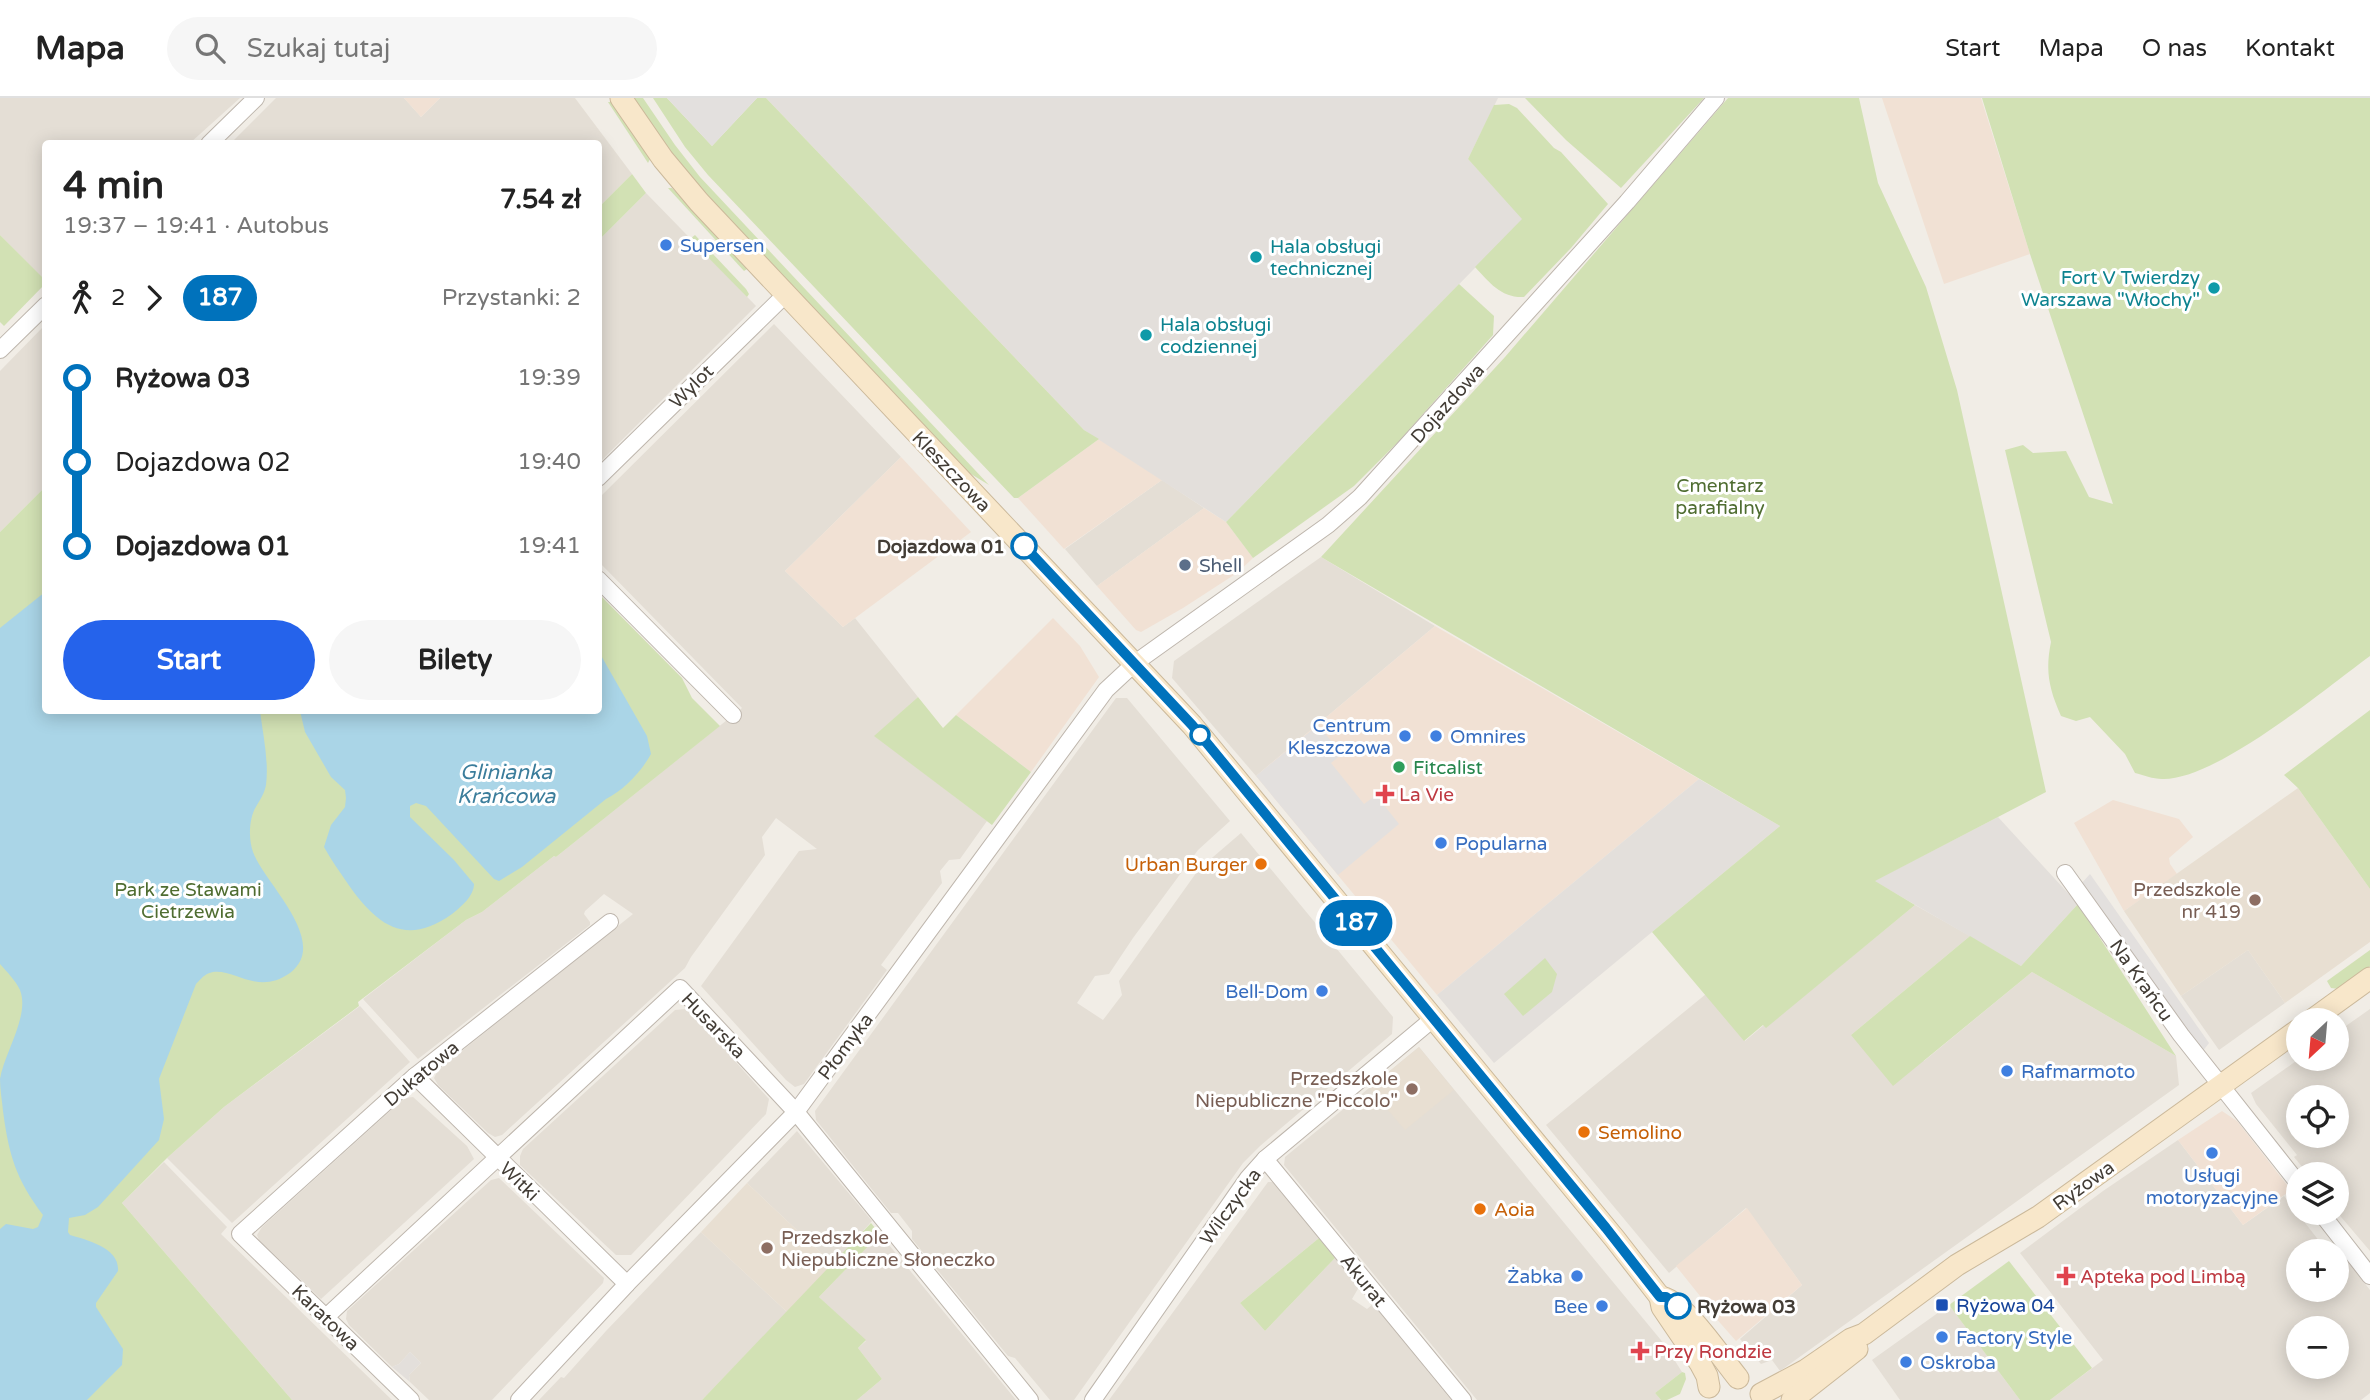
<!DOCTYPE html>
<html lang="pl">
<head>
<meta charset="utf-8">
<style>
  :root { --surface:#fff; --page:#f6f6f6; --text:#222; --muted:#767676; --line:#e0e0e0; --accent:#2563eb }
  body { margin:0; font-family:"Varela Round",sans-serif; background:var(--page); color:var(--text); height:100vh; display:flex; flex-direction:column; font-size:26px; white-space:nowrap }
  * { box-sizing:border-box; margin:0 }
  p { font-size:23px; color:var(--muted) }
  .icon { flex:none; width:38px; height:38px; fill:none; stroke:currentColor; stroke-width:2; stroke-linecap:round; stroke-linejoin:round }
  .map { position:relative; flex:1; overflow:hidden }
  .panel { position:absolute; left:42px; top:42px; width:560px; height:574px; display:flex; flex-direction:column; background:var(--surface); border-radius:7px; box-shadow:0 4px 18px #0003 }
  .panel>* { flex:none }
  .badge { padding:0 14px; border-radius:23px; font-size:24px; line-height:46px }
  .needle { width:46px; rotate:206deg }
  .controls { position:absolute; left:2286px; top:910px; display:grid; gap:14px }
  .controls a { display:grid; place-items:center; width:63px; height:63px; border-radius:50%; background:var(--surface); box-shadow:0 4px 18px #0003; font-size:35px }
  .map>.badge { position:absolute; translate:-50% -50%; box-shadow:0 0 0 4px #fff }
  .legs { display:flex; align-items:center; gap:10px; height:77px; padding:0 21px; font-size:23px }
  .legs p { margin-inline-start:auto }
  .overview { display:flex; align-items:center; justify-content:space-between; height:119px; padding:0 21px }
  h1 { font-size:38px; font-weight:700; line-height:52px }
  .primary-button { display:flex; gap:14px; margin-top:auto; padding:14px 21px }
  .primary-button a { flex:1; height:80px; border-radius:42px; background:var(--accent); color:#fff; font-size:28px; font-weight:700; line-height:80px; text-align:center }
  .primary-button a+a { background:var(--page); color:var(--text) }
  ul { padding:0 21px; list-style:none }
  li { display:flex; align-items:center; gap:24px; height:84px; font-size:26px }
  li i { display:grid; place-items:center; width:10px; height:100%; margin:0 9px; background:currentColor }
  li i::after { content:''; width:18px; height:18px; margin:-9px; border:5px solid; border-radius:50%; background:var(--surface) }
  li p { margin-inline-start:auto }
  li:first-child i { background:linear-gradient(#0000 50%,currentColor 0) }
  li:last-child i { background:linear-gradient(currentColor 50%,#0000 0) }
  header { display:flex; align-items:center; gap:42px; box-sizing:border-box; height:98px; padding:0 35px; background:var(--surface); border-bottom:2px solid var(--line) }
  header strong { font-size:33px }
  nav { display:flex; gap:38px; margin-inline-start:auto; font-size:24px }
  .search { width:490px; height:63px; background:var(--page); display:flex; align-items:center; gap:18px; box-sizing:border-box; padding:0 24px; border-radius:38px; color:var(--muted); font-size:26px }
  .map>svg:first-child { display:block }
  .residential { fill:#e4ded5; fill-rule:evenodd }
  .commercial { fill:#f1e1d4 }
  .industrial { fill:#e3dfdb }
  .education { fill:#e8dfd2 }
  .green { fill:#d2e1b4 }
  .parking { fill:#e3e0de }
  .water { fill:#aad5e7 }
  .lines { fill:none; stroke-linecap:round; stroke-linejoin:round }
  .street-casing { stroke:#beb6ad; stroke-width:18 }
  .secondary-casing { stroke:#cbb99b; stroke-width:23 }
  .street { stroke:#fff; stroke-width:16 }
  .secondary { stroke:#f8e7ca; stroke-width:21 }
  .line-1-casing { stroke:#fff; stroke-width:16 }
  .line-1 { stroke:#0072bc; stroke-width:10 }
  .shop-dot { fill:#3f7fe0; stroke:#fff; stroke-width:2.5 }
  .culture-dot { fill:#0f9aa8; stroke:#fff; stroke-width:2.5 }
  .stop-1-dot { fill:#fff; stroke:#0072bc; stroke-width:3.5 }
  .service-dot { fill:#5c6f8a; stroke:#fff; stroke-width:2.5 }
  .leisure-dot { fill:#2e9e5b; stroke:#fff; stroke-width:2.5 }
  .health-dot { fill:#e0444e; stroke:#fff; stroke-width:2.5 }
  .food-dot { fill:#e8710a; stroke:#fff; stroke-width:2.5 }
  .education-dot { fill:#8d6e63; stroke:#fff; stroke-width:2.5 }
  .transit-dot { fill:#1a4fb4; stroke:#fff; stroke-width:2.5 }
  .labels { text-anchor:middle; stroke-width:6; stroke-linejoin:round; paint-order:stroke }
  .shop-label { font-size:19px; fill:#366cbe; stroke:#fff; text-anchor:start }
  .culture-label { font-size:19px; fill:#0d838f; stroke:#fff; text-anchor:start }
  .street-label { font-size:19px; fill:#433d36; stroke:#fff }
  .park-label { font-size:19px; fill:#4f6d31; stroke:#fff }
  .stop-label { font-size:19px; font-weight:bold; fill:#433d36; stroke:#fff; text-anchor:end }
  .service-label { font-size:19px; fill:#4e5e75; stroke:#fff; text-anchor:start }
  .leisure-label { font-size:19px; fill:#27864d; stroke:#fff; text-anchor:start }
  .health-label { font-size:19px; fill:#be3a42; stroke:#fff; text-anchor:start }
  .food-label { font-size:19px; fill:#c56008; stroke:#fff; text-anchor:start }
  .education-label { font-size:19px; fill:#785e54; stroke:#fff; text-anchor:end }
  .transit-label { font-size:19px; fill:#164399; stroke:#fff; text-anchor:start }
  .water-label { font-size:21px; font-style:italic; fill:#3b7d9b; stroke:#fff }
</style>
</head>
<body>
<header>
<strong>Mapa</strong>
<div class="search"><svg class="icon" aria-label="search" viewBox="0 0 24 24"><circle cx="10" cy="10" r="6"/><path d="M15 15l6 6"/></svg>Szukaj tutaj</div>
<nav><a>Start</a><a>Mapa</a><a>O nas</a><a>Kontakt</a></nav>
</header>
<div class="map">
<svg width="2370" height="1302" viewBox="0 0 2370 1302">
  <rect width="100%" height="100%" fill="#f1ede6"/>
  <g class="residential">
    <path d="M0,0H240L190,45L46,46L45,183L0,137Z"/>
    <path d="M276,0H404L421,19L440,0H575L632,76L599,109L598,46H230Z"/>
    <path d="M646,95L756,208L599,365V142Z"/>
    <path d="M774,226L901,359L785,473L843,529L855,520L918,599L875,638L987,723L960,761L949,762L940,773L942,785L881,867L887,872L804,986L795,989L786,982L701,888L799,753L817,751L776,720L762,739L765,757L691,859L685,870L502,1037L495,1039L488,1035L438,987L434,980L438,972L633,816L604,796L585,813L584,816L590,824V827L418,961L363,901L466,822L482,814L554,758L556,759L742,610L599,464V400Z"/>
    <path d="M45,227V389L0,434V273Z"/>
    <path d="M1162,382L1204,410L1097,488L1065,451Z"/>
    <path d="M1321,459L1435,528L1256,678L1172,580L1174,563Z"/>
    <path d="M1116,600H1127L1230,723L1198,752L1133,840L1109,876L1095,878L1077,905L1103,922L1122,897L1119,883L1199,771L1241,735L1393,919L1392,936L1260,1048L1243,1065L1074,1302H1050L1015,1260L1008,1258L912,1141V1133L898,1115H891L816,1022L815,1013Z"/>
    <path d="M1915,807L1970,838L1851,937L1924,963L2032,874L2176,958L2179,987L1780,1273L1772,1262L1761,1266L1740,1241L1802,1187L1746,1110L1669,1175L1546,1027L1706,896L1745,943L1764,927L1766,929Z"/>
    <path d="M2248,852L2285,905L2219,952L2181,898Z"/>
    <path d="M360,908L410,964L232,1125L167,1060L224,1009Z"/>
    <path d="M685,911L692,915L769,1001L766,1016L631,1157H616L520,1067V1058L523,1051L675,912Z"/>
    <path d="M2370,911V1153L2336,1113V1076H2308L2294,1059L2297,1057L2256,1006L2251,995L2299,961H2336V935ZM2298,999H2336V1038H2298Z"/>
    <path d="M1419,949L1665,1247L1682,1274L1655,1295L1661,1302H1477L1284,1067L1285,1059Z"/>
    <path d="M413,999L467,1048L474,1061L321,1201L259,1142L257,1137L262,1129L389,1014L405,1000Z"/>
    <path d="M797,1033L872,1123L833,1166L747,1085Z"/>
    <path d="M2178,1042L2243,1127L2284,1098L2327,1153L2335,1147L2370,1192V1295L2361,1302H2050L2103,1262L2020,1155L2103,1093ZM2298,1153H2336V1192H2298ZM2298,1230H2336V1269H2298Z"/>
    <path d="M164,1064L227,1129L221,1136L392,1302H292L122,1105Z"/>
    <path d="M499,1080L604,1180L603,1185L492,1302H429L410,1284L409,1277L421,1265L410,1254L399,1266L392,1269L349,1227L346,1221L347,1213L471,1100L491,1082Z"/>
    <path d="M1268,1084H1274L1319,1140L1240,1205L1265,1233L1335,1160L1359,1189L1352,1201L1367,1211L1373,1206L1451,1302H1109Z"/>
    <path d="M701,1134L787,1214L702,1302H539L561,1279L564,1280L606,1233Z"/>
    <path d="M880,1136L1007,1291L1016,1302H857L882,1281L858,1250L866,1243L819,1199Z"/>
    <path d="M1949,1207L2020,1302H1900L1872,1262Z"/>
  </g>
  <g class="commercial">
    <path d="M404,0H440L421,19Z"/>
    <path d="M1882,0H1981L2030,156L1944,186Z"/>
    <path d="M1099,341L1162,382L1064,451L1018,400Z"/>
    <path d="M901,359L971,434L843,529L785,473Z"/>
    <path d="M1204,410L1226,424L1253,460L1237,475L1183,510L1141,534L1136,532L1097,488Z"/>
    <path d="M1053,520L1080,548L1099,579L1031,674L956,617Z"/>
    <path d="M1435,528L1699,681L1437,897L1256,678Z"/>
    <path d="M2113,702L2179,721L2193,739L2169,760L2170,766L2177,776L2124,813L2074,725Z"/>
    <path d="M2222,1013L2237,1023L2291,1092L2243,1127L2178,1042Z"/>
    <path d="M1747,1110L1802,1187L1736,1243L1699,1201L1700,1198L1676,1168Z"/>
  </g>
  <g class="industrial">
    <path d="M766,0H1498L1468,61L1523,121L1226,424L1084,332Z"/>
    <path d="M1699,681L1780,728L1494,965L1437,897Z"/>
    <path d="M1998,719L2078,806L2021,868L1874,783Z"/>
    <path d="M410,1254L421,1265L409,1277L410,1284L392,1269L399,1266Z"/>
  </g>
  <g class="education">
    <path d="M2298,690L2370,791V844L2285,905L2248,852L2181,898L2124,813Z"/>
    <path d="M1419,949L1454,992L1405,1032L1369,990Z"/>
    <path d="M747,1085L833,1166L787,1214L701,1134Z"/>
  </g>
  <g class="green">
    <path d="M633,0H643L675,47L700,79L989,387L966,373L687,76Z"/>
    <path d="M653,0H667L712,48L757,0H766L1084,332L1099,341L1018,400H1014L708,77L685,49Z"/>
    <path d="M1525,0H1704L1621,90L1566,42Z"/>
    <path d="M1728,0H1859L1878,85L1926,189L1957,292L2046,694L1875,783L1915,807L1766,930L1763,927L1744,943L1652,834L1780,728L1321,459L1505,259Z"/>
    <path d="M1982,0H2370V558C2325,591 2215,683 2162,681C2153,681 2143,677 2135,675L2125,656L2090,619L2076,623L2061,618C2049,591 2045,573 2051,544L2005,352L2023,347L2033,355L2066,353L2089,399L2113,406L2030,156Z"/>
    <path d="M608,4H612L650,61L648,65Z"/>
    <path d="M1509,6L1517,10L1554,50L1561,54L1608,106L1571,150L1524,199C1501,200 1490,185 1475,169L1522,121L1468,61L1494,7Z"/>
    <path d="M632,76L646,95L599,142V109Z"/>
    <path d="M668,90H672L747,171L744,173Z"/>
    <path d="M0,137L46,183L45,186L4,228L0,224Z"/>
    <path d="M695,137L746,191L749,196L747,199L690,141Z"/>
    <path d="M1459,186L1494,218L1493,237L1400,342L1354,388L1253,460L1226,424Z"/>
    <path d="M45,389L46,612H598L599,496L682,580L692,600L720,628L556,759L554,758L482,814L466,822L358,904L359,908L224,1009L167,1060L122,1105L292,1302H0V434Z"/>
    <path d="M918,599L943,630L956,617L1031,674L992,727L874,638Z"/>
    <path d="M2370,612V791L2298,690L2284,677Z"/>
    <path d="M2078,806L2176,958L2032,874L1893,988L1851,937L1970,838L2021,868Z"/>
    <path d="M2370,852V868L2339,891L2331,890L2327,883Z"/>
    <path d="M1545,860L1557,876L1552,894L1523,918L1504,896Z"/>
    <path d="M871,1125L880,1136L819,1199L866,1242L858,1250L882,1281L857,1302H702Z"/>
    <path d="M1319,1140L1335,1160L1265,1233L1240,1205Z"/>
    <path d="M2009,1163L2092,1270L2050,1302H2020L1949,1207Z"/>
    <path d="M1682,1274L1685,1275L1686,1281L1680,1296L1667,1302H1661L1655,1295Z"/>
  </g>
  <g class="parking">
    <path d="M667,0H757L712,48Z"/>
    <path d="M1318,627L1342,656L1331,665L1364,706L1376,697L1399,726L1338,777L1256,678Z"/>
    <path d="M2090,776L2209,945L2202,954L2081,786Z"/>
  </g>
  <g class="water">
    <path d="M45,494L46,612L260,613C263,637 269,663 266,687C264,696 261,700 257,707C249,719 248,740 253,754C264,785 331,844 290,875C255,900 230,865 207,876C203,878 199,883 196,886L159,981L164,1021L159,1042L98,1109L85,1117L69,1120L68,1134L70,1137C87,1142 120,1150 118,1173L96,1205V1209L123,1251L122,1267L87,1302H0V1131L6,1126L33,1131L38,1129L43,1117C16,1081 9,1058 3,1013C2,1002 0,992 0,981C4,955 30,918 20,892C16,883 7,874 0,866V530Z"/>
    <path d="M599,554L647,638L651,656C641,674 624,692 606,701L522,769L499,783L494,781L426,708L416,705L410,708V719L454,762L474,786C474,798 461,809 452,816C405,850 376,826 348,786C340,774 331,762 324,749L331,727L345,709L346,700L345,692L331,679L305,634L300,613L598,612Z"/>
  </g>
  <g class="lines">
    <defs>
      <g id="street">
        <path d="M209,46L256,0"/>
        <path d="M0,252L46,207"/>
        <path d="M598,380L785,197"/>
        <path d="M598,481L733,617"/>
        <path d="M2065,775L2181,937L2298,1085"/>
        <path d="M415,978L627,1186"/>
        <path d="M1265,1061L1463,1302"/>
        <path d="M2321,1115L2370,1178"/>
        <path d="M326,1219L680,890L796,1014L1030,1302"/>
        <path d="M411,1302L240,1136L415,978L610,824"/>
        <path d="M519,1302L627,1186L796,1014L1106,592L1135,565L1328,427L1360,399L1627,104L1716,0"/>
        <path d="M1093,1302L1248,1080L1265,1061L1434,920"/>
      </g>
      <g id="secondary">
        <path d="M621,0L663,61L699,104L1192,627L1615,1141L1660,1199L1662,1209L1700,1265L1707,1278L1709,1289"/>
        <path d="M2312,922L2370,880"/>
        <path d="M1660,1199C1682,1200 1723,1262 1738,1280"/>
        <path d="M1761,1296L1806,1272L1851,1241L1864,1236L1957,1167L2038,1119L2298,932"/>
        <path d="M1792,1302L1857,1251"/>
      </g>
    </defs>
    <use href="#street" class="street-casing"/>
    <use href="#secondary" class="secondary-casing"/>
    <use href="#street" class="street"/>
    <use href="#secondary" class="secondary"/>
  </g>
  <g class="lines">
    <defs>
      <path id="line-1" d="M1024,448L1192,627L1606,1130L1660,1199H1666L1678,1208"/>
    </defs>
    <use href="#line-1" class="line-1-casing"/>
    <use href="#line-1" class="line-1"/>
  </g>
  <g class="shop-dot">
    <circle cx="666" cy="147" r="7"/>
    <circle cx="1405" cy="638" r="7"/>
    <circle cx="1436" cy="638" r="7"/>
    <circle cx="1441" cy="745" r="7"/>
    <circle cx="1322" cy="893" r="7"/>
    <circle cx="2007" cy="973" r="7"/>
    <circle cx="2212" cy="1055" r="7"/>
    <circle cx="1577" cy="1178" r="7"/>
    <circle cx="1602" cy="1208" r="7"/>
    <circle cx="1942" cy="1239" r="7"/>
    <circle cx="1906" cy="1264" r="7"/>
  </g>
  <g class="culture-dot">
    <circle cx="1256" cy="159" r="7"/>
    <circle cx="2214" cy="190" r="7"/>
    <circle cx="1146" cy="237" r="7"/>
  </g>
  <g class="stop-1-dot">
    <circle cx="1024" cy="448" r="12"/>
    <circle cx="1200" cy="637" r="9"/>
    <circle cx="1678" cy="1208" r="12"/>
  </g>
  <circle class="service-dot" cx="1185" cy="467" r="7"/>
  <circle class="leisure-dot" cx="1399" cy="669" r="7"/>
  <g class="health-dot">
    <path d="M1381.5 685.5h7v7h7v7h-7v7h-7v-7h-7v-7h7z"/>
    <path d="M2062.5 1167.5h7v7h7v7h-7v7h-7v-7h-7v-7h7z"/>
    <path d="M1636.5 1242.5h7v7h7v7h-7v7h-7v-7h-7v-7h7z"/>
  </g>
  <g class="food-dot">
    <circle cx="1261" cy="766" r="7"/>
    <circle cx="1584" cy="1034" r="7"/>
    <circle cx="1480" cy="1111" r="7"/>
  </g>
  <g class="education-dot">
    <circle cx="2255" cy="802" r="7"/>
    <circle cx="1412" cy="991" r="7"/>
    <circle cx="767" cy="1150" r="7"/>
  </g>
  <rect class="transit-dot" x="1935" y="1200" width="14" height="14" rx="3.5"/>
  <g class="labels">
    <g class="shop-label">
      <text x="680" y="154">Supersen</text>
      <text x="1391" y="634" text-anchor="end">Centrum<tspan x="1391" dy="22">Kleszczowa</tspan></text>
      <text x="1450" y="645">Omnires</text>
      <text x="1455" y="752">Popularna</text>
      <text x="1308" y="900" text-anchor="end">Bell-Dom</text>
      <text x="2021" y="980">Rafmarmoto</text>
      <text x="2212" y="1084" text-anchor="middle">Usługi<tspan x="2212" dy="22">motoryzacyjne</tspan></text>
      <text x="1563" y="1185" text-anchor="end">Żabka</text>
      <text x="1588" y="1215" text-anchor="end">Bee</text>
      <text x="1956" y="1246">Factory Style</text>
      <text x="1920" y="1271">Oskroba</text>
    </g>
    <g class="culture-label">
      <text x="1270" y="155">Hala obsługi<tspan x="1270" dy="22">technicznej</tspan></text>
      <text x="2200" y="186" text-anchor="end">Fort V Twierdzy<tspan x="2200" dy="22">Warszawa "Włochy"</tspan></text>
      <text x="1160" y="233">Hala obsługi<tspan x="1160" dy="22">codziennej</tspan></text>
    </g>
    <g class="street-label">
      <text transform="translate(691 288) rotate(-45)" y="7">Wylot</text>
      <text transform="translate(1447 305) rotate(-48)" y="7">Dojazdowa</text>
      <text transform="translate(952 373) rotate(46)" y="7">Kleszczowa</text>
      <text transform="translate(2142 882) rotate(55)" y="7">Na Krańcu</text>
      <text transform="translate(714 927) rotate(46)" y="7">Husarska</text>
      <text transform="translate(845 948) rotate(-53)" y="7">Płomyka</text>
      <text transform="translate(421 975) rotate(-40)" y="7">Dukatowa</text>
      <text transform="translate(520 1083) rotate(44)" y="7">Witki</text>
      <text transform="translate(2083 1087) rotate(-36)" y="7">Ryżowa</text>
      <text transform="translate(1230 1108) rotate(-54)" y="7">Wilczycka</text>
      <text transform="translate(1364 1182) rotate(51)" y="7">Akurat</text>
      <text transform="translate(326 1219) rotate(44)" y="7">Karatowa</text>
    </g>
    <g class="park-label">
      <text x="1720" y="394">Cmentarz<tspan x="1720" dy="22">parafialny</tspan></text>
      <text x="188" y="798">Park ze Stawami<tspan x="188" dy="22">Cietrzewia</tspan></text>
    </g>
    <g class="stop-label">
      <text x="1005" y="455">Dojazdowa 01</text>
      <text x="1697" y="1215" text-anchor="start">Ryżowa 03</text>
    </g>
    <g class="service-label">
      <text x="1199" y="474">Shell</text>
    </g>
    <g class="leisure-label">
      <text x="1413" y="676">Fitcalist</text>
    </g>
    <g class="health-label">
      <text x="1399" y="703">La Vie</text>
      <text x="2080" y="1185">Apteka pod Limbą</text>
      <text x="1654" y="1260">Przy Rondzie</text>
    </g>
    <g class="food-label">
      <text x="1247" y="773" text-anchor="end">Urban Burger</text>
      <text x="1598" y="1041">Semolino</text>
      <text x="1494" y="1118">Aoia</text>
    </g>
    <g class="education-label">
      <text x="2241" y="798">Przedszkole<tspan x="2241" dy="22">nr 419</tspan></text>
      <text x="1398" y="987">Przedszkole<tspan x="1398" dy="22">Niepubliczne "Piccolo"</tspan></text>
      <text x="781" y="1146" text-anchor="start">Przedszkole<tspan x="781" dy="22">Niepubliczne Słoneczko</tspan></text>
    </g>
    <g class="transit-label">
      <text x="1956" y="1214">Ryżowa 04</text>
    </g>
    <g class="water-label">
      <text x="506" y="681">Glinianka<tspan x="506" dy="24">Krańcowa</tspan></text>
    </g>
  </g>
</svg>
<div class="controls">
<a><svg class="needle" viewBox="-14 -14 28 28"><path d="M0-13l5 13h-10z" fill="#e53935"/><path d="M0 13l5-13h-10z" fill="#767676"/></svg></a>
<a><svg class="icon" aria-label="locate" viewBox="0 0 24 24"><circle cx="12" cy="12" r="6"/><path d="M12 2v4M12 18v4M2 12h4M18 12h4"/></svg></a>
<a><svg class="icon" aria-label="layers" viewBox="0 0 24 24"><path d="M12 4l9 5-9 5-9-5zM3 14l9 5 9-5"/></svg></a>
<a>+</a>
<a>−</a>
</div>
<b class="badge" style="left:1356px;top:825px;background:#0072bc;color:#fff">187</b>
<section class="panel">
<div class="overview"><div><h1>4 min</h1><p>19:37 – 19:41 · Autobus</p></div><b>7.54 zł</b></div>
<div class="legs"><svg class="icon" aria-label="walk" viewBox="0 0 24 24"><circle cx="13" cy="4" r="2"/><path d="M13 8l-2 6 4 7M11 14l-3 7M7 12l3-4h3l4 4"/></svg>2<svg class="icon" aria-label="forward" viewBox="0 0 24 24"><path d="M9 5l7 7-7 7"/></svg><b class="badge" style="background:#0072bc;color:#fff">187</b><p>Przystanki: 2</p></div>
<ul>
<li><i style="color:#0072bc"></i><b>Ryżowa 03</b><p>19:39</p></li>
<li><i style="color:#0072bc"></i><span>Dojazdowa 02</span><p>19:40</p></li>
<li><i style="color:#0072bc"></i><b>Dojazdowa 01</b><p>19:41</p></li>
</ul>
<div class="primary-button"><a>Start</a><a>Bilety</a></div>
</section>
</div>
</body>
</html>
